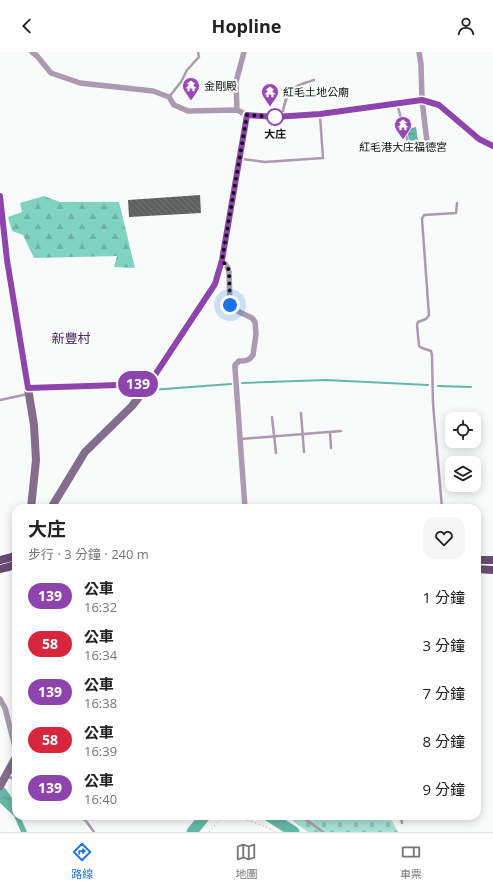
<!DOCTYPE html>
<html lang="zh-TW">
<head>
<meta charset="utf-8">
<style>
  :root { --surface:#fff; --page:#f6f6f6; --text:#222; --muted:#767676; --line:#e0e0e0; --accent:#1a73e8 }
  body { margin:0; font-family:"Open Sans","Noto Sans TC",sans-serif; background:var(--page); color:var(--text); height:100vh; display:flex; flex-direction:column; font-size:15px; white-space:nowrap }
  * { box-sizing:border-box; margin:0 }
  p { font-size:13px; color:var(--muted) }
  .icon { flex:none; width:22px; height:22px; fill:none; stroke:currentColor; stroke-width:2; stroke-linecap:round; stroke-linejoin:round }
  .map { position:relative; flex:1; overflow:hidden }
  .side { position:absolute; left:12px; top:452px; width:469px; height:316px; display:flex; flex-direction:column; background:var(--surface); border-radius:12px; box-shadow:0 2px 10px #0003 }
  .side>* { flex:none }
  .badge { padding:0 8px; border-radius:13px; font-size:14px; line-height:26px }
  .tools { position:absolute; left:445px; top:360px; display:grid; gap:8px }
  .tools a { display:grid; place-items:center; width:36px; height:36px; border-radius:8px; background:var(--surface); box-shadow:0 2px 10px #0003; font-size:20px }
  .you { position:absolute; width:20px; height:20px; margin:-10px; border:3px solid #fff; border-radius:50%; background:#1a73e8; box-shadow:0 0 0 6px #1a73e833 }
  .map>.badge { position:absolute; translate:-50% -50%; box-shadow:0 0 0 2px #fff }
  .round { display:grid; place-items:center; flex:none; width:42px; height:42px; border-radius:12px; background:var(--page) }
  .overview { display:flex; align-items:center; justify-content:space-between; height:68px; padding:0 16px }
  h1 { font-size:19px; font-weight:700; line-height:30px }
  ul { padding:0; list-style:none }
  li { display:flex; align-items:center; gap:12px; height:48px; padding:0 16px }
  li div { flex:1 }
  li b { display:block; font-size:15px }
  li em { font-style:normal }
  li .badge { min-width:44px; font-weight:700; text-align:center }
  header { display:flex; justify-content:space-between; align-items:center; height:52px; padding:0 16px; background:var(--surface); font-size:18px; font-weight:700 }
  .dock { display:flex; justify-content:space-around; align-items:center; height:56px; border-top:1px solid var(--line); background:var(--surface); font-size:11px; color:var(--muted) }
  .dock a { display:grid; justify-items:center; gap:2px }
  .dock .active { color:var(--accent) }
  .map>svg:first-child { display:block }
  .forest { fill:url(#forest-firs) }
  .cemetery { fill:url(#cemetery-stones) }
  .water { fill:url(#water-ripples) }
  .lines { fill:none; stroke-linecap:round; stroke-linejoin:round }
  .stream { stroke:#64b7a6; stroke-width:2 }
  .river { stroke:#64b7a6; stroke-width:11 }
  .building { fill:url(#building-back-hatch) }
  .path { stroke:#a6a8a8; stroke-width:1; stroke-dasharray:1 3; stroke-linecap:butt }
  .lane { stroke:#ab9ab1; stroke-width:2.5 }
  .street { stroke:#ab9ab1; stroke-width:5.5 }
  .secondary { stroke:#846c8d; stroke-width:8 }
  .primary { stroke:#694b73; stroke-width:8 }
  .line-casing { stroke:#fff; stroke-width:9 }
  .line { stroke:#8e44ad; stroke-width:6 }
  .walk { stroke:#111212; stroke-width:4; stroke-dasharray:0 7.2 }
  .stop-dot { fill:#fff; stroke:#8e44ad; stroke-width:2 }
  .labels { text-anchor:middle; stroke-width:4; stroke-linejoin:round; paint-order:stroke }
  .poi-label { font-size:11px; fill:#111212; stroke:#f8fbfa; text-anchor:start }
  .stop-label { font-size:11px; font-weight:bold; fill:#111212; stroke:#f8fbfa }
  .quarter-label { font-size:13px; fill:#4c2459; stroke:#f8fbfa }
</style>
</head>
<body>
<header><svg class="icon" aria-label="back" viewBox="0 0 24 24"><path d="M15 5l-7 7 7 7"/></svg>Hopline<svg class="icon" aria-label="person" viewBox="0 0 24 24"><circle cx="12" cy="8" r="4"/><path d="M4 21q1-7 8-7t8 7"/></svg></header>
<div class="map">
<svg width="493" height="780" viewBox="0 0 493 780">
  <defs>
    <pattern id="forest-firs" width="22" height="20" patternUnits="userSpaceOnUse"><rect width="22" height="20" fill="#80d3c1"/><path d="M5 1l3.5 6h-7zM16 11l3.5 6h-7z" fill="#6eb4a5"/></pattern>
    <pattern id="cemetery-stones" width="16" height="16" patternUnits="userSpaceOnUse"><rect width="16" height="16" fill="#a7e1d3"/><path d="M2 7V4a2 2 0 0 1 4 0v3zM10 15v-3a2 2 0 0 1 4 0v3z" fill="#8fc0b4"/></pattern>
    <pattern id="water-ripples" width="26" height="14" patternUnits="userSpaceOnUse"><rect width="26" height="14" fill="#64b7a6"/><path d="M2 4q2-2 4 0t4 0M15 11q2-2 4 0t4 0" fill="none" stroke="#569c8e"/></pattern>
    <pattern id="building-back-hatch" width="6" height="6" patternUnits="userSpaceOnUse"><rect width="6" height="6" fill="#5c605f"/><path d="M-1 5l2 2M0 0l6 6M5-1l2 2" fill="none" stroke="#737675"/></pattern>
  </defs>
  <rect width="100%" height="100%" fill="#f8fbfa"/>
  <path class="forest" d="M44,144L60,150H119L135,216L114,215L117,204L34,206L23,183L12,179L8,165L22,160L20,151Z"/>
  <path class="cemetery" d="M294,764H389L398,780H308L293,769Z"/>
  <g class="water">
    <path d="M416,75L418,88L409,89L407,77Z"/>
    <path d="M0,731C10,742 16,748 16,764H20L27,780H21L14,764L0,751Z"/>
  </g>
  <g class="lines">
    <g class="stream">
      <path d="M242,331L326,328L428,333"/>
      <path d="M438,334L471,335"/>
      <path d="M151,338L231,332"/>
    </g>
    <g class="river">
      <path d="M269,764L294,780"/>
      <path d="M192,780L205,764"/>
    </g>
  </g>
  <path class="building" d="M200,143L201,161L129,165L128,148Z"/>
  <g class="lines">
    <path class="path" d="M209,780C213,776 217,769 223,767C237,763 263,772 275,780"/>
    <g class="lane">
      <path d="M169,45L181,30L187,18L199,5L198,0"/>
      <path d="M397,52L410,97"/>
      <path d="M282,64C287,37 289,36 314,28"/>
      <path d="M242,107L265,110L323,106L320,64"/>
      <path d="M0,348L28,342"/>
      <path d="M301,361L304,400"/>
      <path d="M272,365L276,401"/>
      <path d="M330,380L331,396"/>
      <path d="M241,387L341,379"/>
      <path d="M442,456L433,352L432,303L431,299L422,296L419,294L417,273L418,270L426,267L429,263L422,167L424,163L456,161L457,151"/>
      <path d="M7,724L16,728"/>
      <path d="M79,764L86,769L94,780"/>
      <path d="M301,764L323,780"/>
      <path d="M401,764L402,771"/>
    </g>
    <g class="street">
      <path d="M32,0L37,4L51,21L80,31L153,39L169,45L174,53L188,59L237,58L247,63"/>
      <path d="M419,0L421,12L422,48L428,98"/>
      <path d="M237,58L236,30L244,0"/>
      <path d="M222,208L228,216L229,220L230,253L233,257L252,266L255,270L256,282L253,303C249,309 245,309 239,309L235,313V316L245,456"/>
      <path d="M28,336L149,332"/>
      <path d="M0,647L5,656L16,699"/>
    </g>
    <g class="secondary">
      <path d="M0,144L7,208L34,373L36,408L31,456"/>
      <path d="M51,456L85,400L132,354L149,332L215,232L222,208L247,63L275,65L320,62L422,48L439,53L479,87L493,94"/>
      <path d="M0,734L16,705"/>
    </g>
    <g class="primary">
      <path d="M0,508L16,504"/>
      <path d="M477,508H493"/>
      <path d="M0,517L16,513"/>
      <path d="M477,517L493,518"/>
    </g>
  </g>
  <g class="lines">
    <defs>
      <path id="line" d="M0,144L7,208L28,336L149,332L215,232L222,208L247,63L275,65L320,62L422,48L439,53L479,87L493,94"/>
    </defs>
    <use href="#line" class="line-casing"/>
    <use href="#line" class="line"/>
    <path class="walk" d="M230,253L229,220L228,216L222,208L247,63L275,65"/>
  </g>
  <defs>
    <symbol id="temple-pin" viewBox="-11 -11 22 30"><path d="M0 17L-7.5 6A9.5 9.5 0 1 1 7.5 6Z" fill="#9b47b6" stroke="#f8fbfa"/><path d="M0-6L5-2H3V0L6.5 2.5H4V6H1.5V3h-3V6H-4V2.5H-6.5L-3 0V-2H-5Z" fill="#fff"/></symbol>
  </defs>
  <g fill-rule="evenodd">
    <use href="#temple-pin" x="181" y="24" width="20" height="27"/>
    <use href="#temple-pin" x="260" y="30" width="20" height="27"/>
    <use href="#temple-pin" x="393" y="63" width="20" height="27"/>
  </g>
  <circle class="stop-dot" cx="275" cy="65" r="8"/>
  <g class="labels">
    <g class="poi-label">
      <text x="204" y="38">金剛殿</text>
      <text x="283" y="44">紅毛土地公廟</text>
      <text x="403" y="99" text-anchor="middle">紅毛港大庄福德宮</text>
    </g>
    <g class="stop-label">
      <text x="275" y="86">大庄</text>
    </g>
    <g class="quarter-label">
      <text x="71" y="291">新豐村</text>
    </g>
  </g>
</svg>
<div class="tools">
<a><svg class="icon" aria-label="locate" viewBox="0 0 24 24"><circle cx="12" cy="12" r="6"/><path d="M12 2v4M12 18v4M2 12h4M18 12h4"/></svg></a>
<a><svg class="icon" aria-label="layers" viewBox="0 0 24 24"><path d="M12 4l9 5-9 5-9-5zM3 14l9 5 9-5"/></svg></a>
</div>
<div class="you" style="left:230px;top:253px"></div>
<b class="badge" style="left:138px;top:332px;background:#8e44ad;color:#fff">139</b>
<section class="side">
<div class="overview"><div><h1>大庄</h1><p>步行 · 3 分鐘 · 240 m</p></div><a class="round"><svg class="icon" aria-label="heart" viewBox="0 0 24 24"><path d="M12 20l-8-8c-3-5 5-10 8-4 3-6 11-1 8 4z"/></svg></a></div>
<ul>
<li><span class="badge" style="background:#8e44ad;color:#fff">139</span><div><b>公車</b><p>16:32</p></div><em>1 分鐘</em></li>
<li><span class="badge" style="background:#d7263d;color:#fff">58</span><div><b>公車</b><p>16:34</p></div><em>3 分鐘</em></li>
<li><span class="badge" style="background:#8e44ad;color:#fff">139</span><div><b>公車</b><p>16:38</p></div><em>7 分鐘</em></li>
<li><span class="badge" style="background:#d7263d;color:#fff">58</span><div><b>公車</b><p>16:39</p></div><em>8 分鐘</em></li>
<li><span class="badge" style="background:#8e44ad;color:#fff">139</span><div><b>公車</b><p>16:40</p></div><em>9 分鐘</em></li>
</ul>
</section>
</div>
<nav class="dock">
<a class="active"><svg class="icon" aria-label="directions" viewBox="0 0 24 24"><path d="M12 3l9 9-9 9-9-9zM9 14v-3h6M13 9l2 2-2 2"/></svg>路線</a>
<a><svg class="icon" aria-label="map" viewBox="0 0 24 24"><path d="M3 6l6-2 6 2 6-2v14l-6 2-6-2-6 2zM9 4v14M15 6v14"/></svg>地圖</a>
<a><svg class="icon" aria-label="tickets" viewBox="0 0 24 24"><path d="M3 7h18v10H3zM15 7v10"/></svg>車票</a>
</nav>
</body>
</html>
